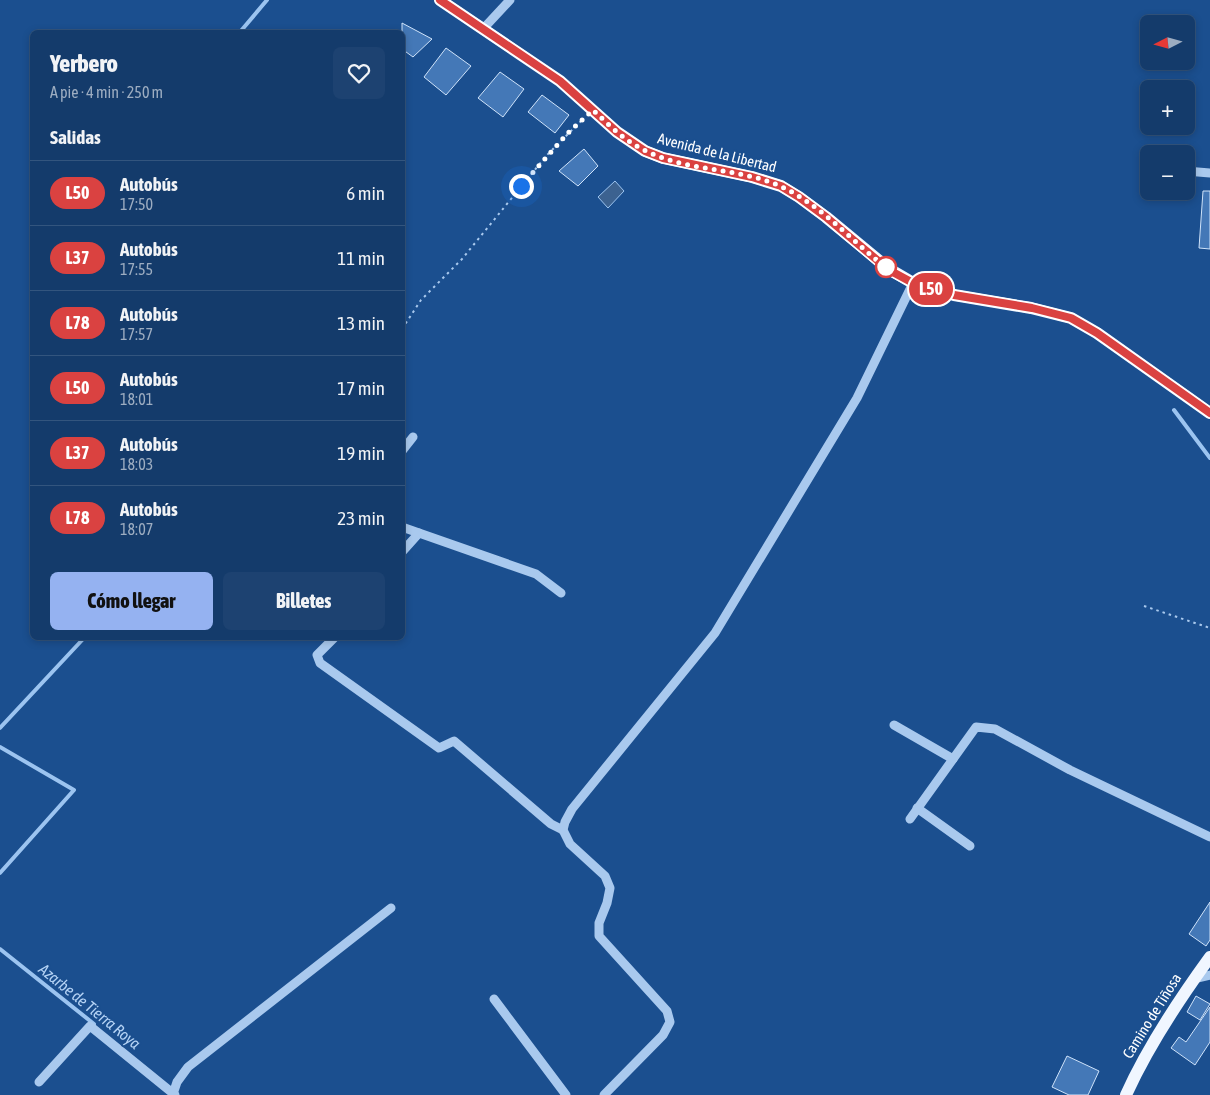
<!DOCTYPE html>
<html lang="es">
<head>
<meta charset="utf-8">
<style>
  :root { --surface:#143b6b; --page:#1d4271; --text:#f1f3f6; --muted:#9dadc1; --line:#33557e; --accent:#95b2f1 }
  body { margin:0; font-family:"Asap Condensed",sans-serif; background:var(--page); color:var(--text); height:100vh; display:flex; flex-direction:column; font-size:19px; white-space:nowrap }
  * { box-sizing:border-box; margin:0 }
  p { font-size:16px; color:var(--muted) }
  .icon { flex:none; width:28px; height:28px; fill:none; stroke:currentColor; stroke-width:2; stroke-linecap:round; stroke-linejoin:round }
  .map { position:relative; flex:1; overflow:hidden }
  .drawer { position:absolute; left:30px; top:30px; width:375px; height:610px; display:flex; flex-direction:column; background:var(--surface); border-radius:8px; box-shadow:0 2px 8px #0003,0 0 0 1px var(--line) }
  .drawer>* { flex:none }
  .badge { padding:0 10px; border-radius:16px; font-size:18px; line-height:32px }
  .needle { width:32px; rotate:264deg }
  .fabs { position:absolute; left:1140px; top:15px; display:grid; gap:10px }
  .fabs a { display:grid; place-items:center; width:55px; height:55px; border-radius:8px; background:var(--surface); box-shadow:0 2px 8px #0003,0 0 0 1px var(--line); font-size:25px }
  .you { position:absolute; width:25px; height:25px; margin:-12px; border:4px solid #fff; border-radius:50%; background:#1a73e8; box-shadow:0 0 0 8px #1a73e833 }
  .map>.badge { position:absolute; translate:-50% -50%; box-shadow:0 0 0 2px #fff }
  h2 { padding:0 20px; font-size:19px; line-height:45px }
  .round { display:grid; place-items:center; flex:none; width:52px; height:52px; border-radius:8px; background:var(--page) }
  .head { display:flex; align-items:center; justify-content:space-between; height:85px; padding:0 20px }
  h1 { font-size:24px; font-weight:800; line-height:38px }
  .cta { display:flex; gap:10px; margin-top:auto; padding:10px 20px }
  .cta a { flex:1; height:58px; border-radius:8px; background:var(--accent); color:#111; font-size:20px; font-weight:800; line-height:58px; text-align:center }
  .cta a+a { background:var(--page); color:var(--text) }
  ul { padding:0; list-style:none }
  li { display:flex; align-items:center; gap:15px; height:65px; padding:0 20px; border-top:1px solid var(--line) }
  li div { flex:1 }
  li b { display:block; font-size:19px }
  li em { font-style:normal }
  li .badge { min-width:55px; font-weight:700; text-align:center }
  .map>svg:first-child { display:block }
  .water { fill:#3c6290; stroke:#9cc4f0 }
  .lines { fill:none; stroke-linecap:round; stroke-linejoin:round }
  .stream { stroke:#9cc4f0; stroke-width:4 }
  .building { fill:#4478b7; stroke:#cfe3fa }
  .path { stroke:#a9c9ee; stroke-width:2; stroke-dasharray:2.5 4; stroke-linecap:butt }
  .minor { stroke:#a9c9ee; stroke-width:9 }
  .major { stroke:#f0f6ff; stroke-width:12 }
  .line-casing { stroke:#fff; stroke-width:11 }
  .line { stroke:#da4241; stroke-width:8 }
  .walk { stroke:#fff; stroke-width:5; stroke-dasharray:0 9 }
  .stop-dot { fill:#fff; stroke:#da4241; stroke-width:2.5 }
  .labels { text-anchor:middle; stroke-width:4; stroke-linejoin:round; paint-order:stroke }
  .street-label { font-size:15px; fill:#fff; stroke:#1b4f8f }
  .water-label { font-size:16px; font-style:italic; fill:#b5d3f5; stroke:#1b4f8f }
</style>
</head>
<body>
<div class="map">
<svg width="1210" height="1095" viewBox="0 0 1210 1095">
  <rect width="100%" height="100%" fill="#1b4f8f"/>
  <path class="water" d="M615,181L624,191L608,208L598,197Z"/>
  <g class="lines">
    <g class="stream">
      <path d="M240,32L267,0"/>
      <path d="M1174,410L1210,458"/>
      <path d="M0,728L84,638"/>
      <path d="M0,747L74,790L0,873"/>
      <path d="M0,949L94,1024"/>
    </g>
  </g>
  <g class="building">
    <path d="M402,23L432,39L413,57L402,49Z"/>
    <path d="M446,48L471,66L446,95L424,77Z"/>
    <path d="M500,72L524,89L503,117L478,98Z"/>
    <path d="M542,95L569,115L555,133L528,112Z"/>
    <path d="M584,149L598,166L578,186L559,171Z"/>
    <path d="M1203,191H1210V249L1199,248Z"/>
    <path d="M1210,902V940L1206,946L1189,934Z"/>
    <path d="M1196,996L1210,1004L1200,1020L1187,1012Z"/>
    <path d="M1210,1007V1042L1195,1065L1171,1048L1179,1037L1186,1042Z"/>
    <path d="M1067,1056L1099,1071L1088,1095H1069L1052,1087Z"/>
  </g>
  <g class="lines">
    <g class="path">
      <path d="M402,329L421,300L462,259L547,155L584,118"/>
      <path d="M1144,606L1210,628"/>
    </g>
    <g class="minor">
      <path d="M483,29L510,0"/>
      <path d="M1186,171L1210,173"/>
      <path d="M402,451L413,437"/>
      <path d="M402,527L419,533"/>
      <path d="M402,552L419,533L536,574L561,593"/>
      <path d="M334,638L317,655L320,663L439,748L454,741L551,824L563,830"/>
      <path d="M894,725L953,759"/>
      <path d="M917,808L970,846"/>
      <path d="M910,819L976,727L995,729L1070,770L1210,837"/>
      <path d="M1194,979L1210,975"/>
      <path d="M494,999L566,1095"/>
      <path d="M39,1082L90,1026L175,1095"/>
      <path d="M173,1094L177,1082L188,1067L391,908"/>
      <path d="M604,1095L663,1035L670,1022L667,1011L599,936V923L607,903L610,888L605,876L570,844L563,830L565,822L572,809L715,633L857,398L913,283"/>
    </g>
    <g class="major">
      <path d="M440,0L560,81L617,132L645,151L663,158L752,177L781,186L799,197L826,217L889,269L913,283L954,295L1031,308L1071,318L1097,333L1210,413"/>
      <path d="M1126,1095C1148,1046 1178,1001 1210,957"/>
    </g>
  </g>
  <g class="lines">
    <defs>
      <path id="line" d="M440,0L560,81L617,132L645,151L663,158L752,177L781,186L799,197L826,217L889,270L913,283L954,295L1032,308L1071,318L1097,333L1210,413"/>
    </defs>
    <use href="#line" class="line-casing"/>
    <use href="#line" class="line"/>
    <path class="walk" d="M521,186L568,133L593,110C609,125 625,141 644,150C686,172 737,167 780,186C820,204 854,243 889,270L886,267"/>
  </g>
  <circle class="stop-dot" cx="886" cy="267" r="10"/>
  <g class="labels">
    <g class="street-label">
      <text transform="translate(717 153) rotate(14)" y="5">Avenida de la Libertad</text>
      <text transform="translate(1152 1016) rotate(-58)" y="5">Camino de Tiñosa</text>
    </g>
    <g class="water-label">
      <text transform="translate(90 1006) rotate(39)" y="6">Azarbe de Tierra Roya</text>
    </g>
  </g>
</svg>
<div class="fabs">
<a><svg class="needle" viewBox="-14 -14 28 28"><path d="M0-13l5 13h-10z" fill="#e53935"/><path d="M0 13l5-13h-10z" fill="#9dadc1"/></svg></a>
<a>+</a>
<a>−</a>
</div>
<div class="you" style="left:521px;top:186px"></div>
<b class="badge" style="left:931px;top:289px;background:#da4241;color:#fff">L50</b>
<section class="drawer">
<div class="head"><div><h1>Yerbero</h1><p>A pie · 4 min · 250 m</p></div><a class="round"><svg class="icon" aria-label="heart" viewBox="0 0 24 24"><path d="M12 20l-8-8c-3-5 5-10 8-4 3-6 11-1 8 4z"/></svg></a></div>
<h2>Salidas</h2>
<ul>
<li><span class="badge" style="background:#da4241;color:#fff">L50</span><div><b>Autobús</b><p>17:50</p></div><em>6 min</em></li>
<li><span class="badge" style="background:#da4240;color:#fff">L37</span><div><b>Autobús</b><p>17:55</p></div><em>11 min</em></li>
<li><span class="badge" style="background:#da4241;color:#fff">L78</span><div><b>Autobús</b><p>17:57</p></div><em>13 min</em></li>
<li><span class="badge" style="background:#da4241;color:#fff">L50</span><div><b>Autobús</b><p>18:01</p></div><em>17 min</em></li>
<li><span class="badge" style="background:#da4240;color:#fff">L37</span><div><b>Autobús</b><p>18:03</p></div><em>19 min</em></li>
<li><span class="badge" style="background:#da4241;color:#fff">L78</span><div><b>Autobús</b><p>18:07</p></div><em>23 min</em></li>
</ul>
<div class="cta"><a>Cómo llegar</a><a>Billetes</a></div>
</section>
</div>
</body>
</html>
